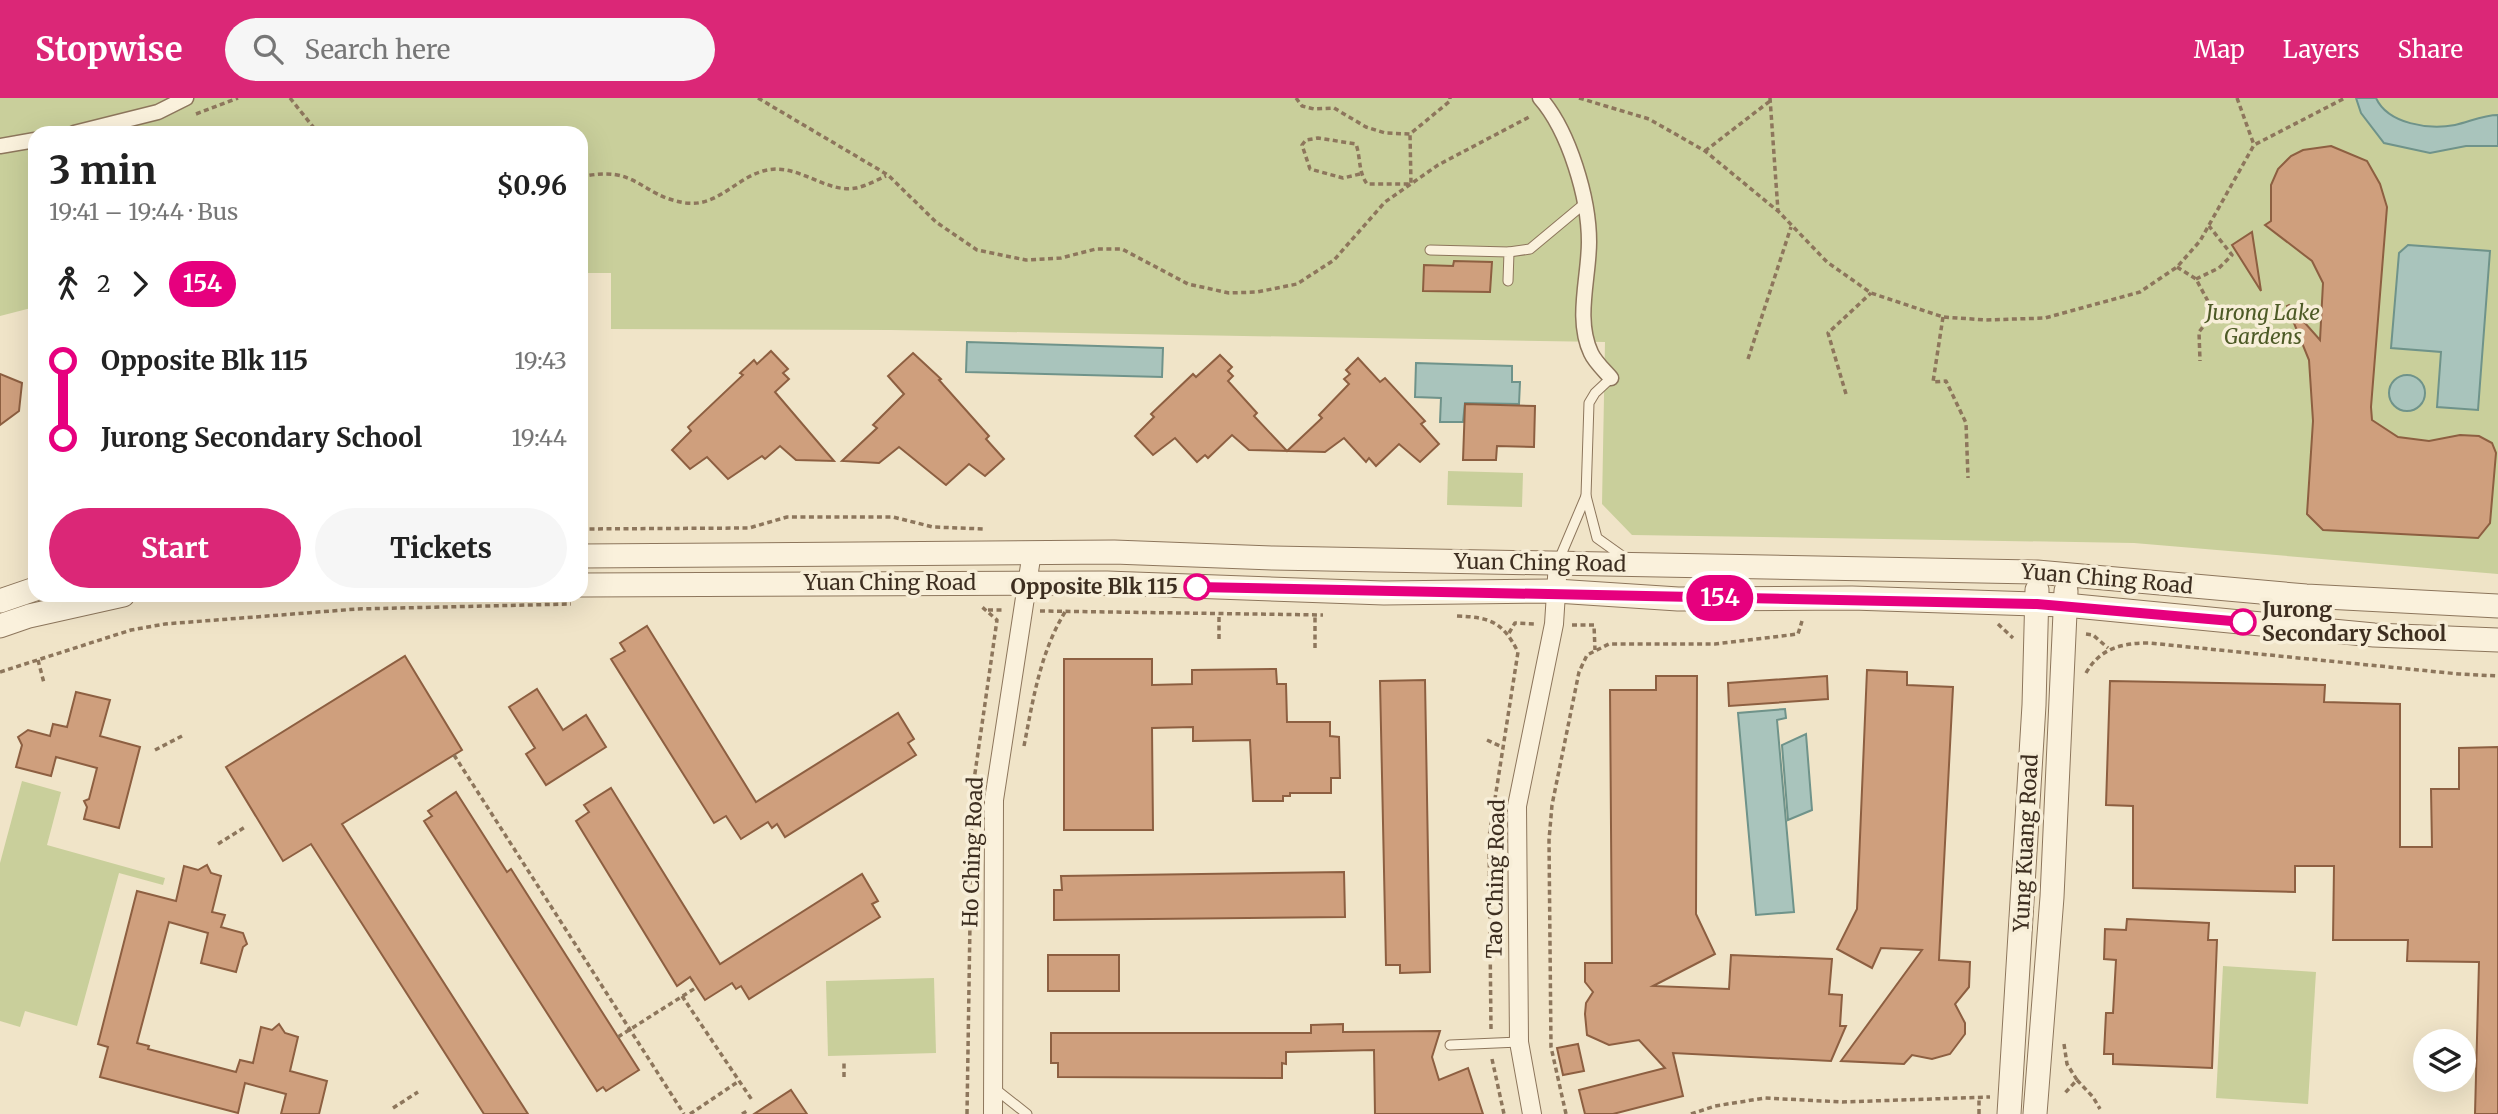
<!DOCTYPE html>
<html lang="en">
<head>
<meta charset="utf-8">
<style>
  :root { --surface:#fff; --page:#f6f6f6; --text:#222; --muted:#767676; --accent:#db2777 }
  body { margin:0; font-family:Merriweather,serif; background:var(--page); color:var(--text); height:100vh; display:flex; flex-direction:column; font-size:26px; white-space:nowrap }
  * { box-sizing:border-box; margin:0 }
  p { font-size:23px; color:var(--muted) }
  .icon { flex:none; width:38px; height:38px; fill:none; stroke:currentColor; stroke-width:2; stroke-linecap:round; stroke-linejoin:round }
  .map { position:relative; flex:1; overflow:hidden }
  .drawer { position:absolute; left:28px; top:28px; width:560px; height:476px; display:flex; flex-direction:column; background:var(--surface); border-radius:21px; box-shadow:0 7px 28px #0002 }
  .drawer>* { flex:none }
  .badge { padding:0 14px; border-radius:23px; font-size:24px; line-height:46px }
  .buttons { position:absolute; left:2413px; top:931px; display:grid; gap:14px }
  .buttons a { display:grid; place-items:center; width:63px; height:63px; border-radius:50%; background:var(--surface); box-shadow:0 7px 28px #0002; font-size:35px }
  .map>.badge { position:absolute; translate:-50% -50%; box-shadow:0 0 0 4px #fff }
  .legs { display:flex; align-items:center; gap:10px; height:77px; padding:0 21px; font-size:23px }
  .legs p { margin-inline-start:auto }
  .overview { display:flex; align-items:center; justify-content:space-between; height:119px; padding:0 21px }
  h1 { font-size:38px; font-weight:700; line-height:52px }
  .button { display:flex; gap:14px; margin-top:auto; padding:14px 21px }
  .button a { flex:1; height:80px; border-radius:42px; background:var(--accent); color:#fff; font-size:28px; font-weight:700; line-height:80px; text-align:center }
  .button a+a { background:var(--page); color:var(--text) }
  ul { padding:0 21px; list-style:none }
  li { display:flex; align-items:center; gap:24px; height:77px; font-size:26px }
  li i { display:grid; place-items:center; width:10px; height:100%; margin:0 9px; background:currentColor }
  li i::after { content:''; width:18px; height:18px; margin:-9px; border:5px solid; border-radius:50%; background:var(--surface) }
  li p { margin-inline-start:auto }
  li:first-child i { background:linear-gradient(#0000 50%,currentColor 0) }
  li:last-child i { background:linear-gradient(currentColor 50%,#0000 0) }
  header { display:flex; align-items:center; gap:42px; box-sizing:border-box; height:98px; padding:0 35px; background:var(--accent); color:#fff }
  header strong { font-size:33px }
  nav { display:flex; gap:38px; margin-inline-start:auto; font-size:24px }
  .search { width:490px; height:63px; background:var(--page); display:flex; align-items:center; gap:18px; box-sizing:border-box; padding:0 24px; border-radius:38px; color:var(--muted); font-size:26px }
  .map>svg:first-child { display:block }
  .green { fill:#c9cf9b }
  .water { fill:#a9c4bc; stroke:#6f938a; stroke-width:2 }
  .building { fill:#cf9f7d; stroke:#8d5f41; stroke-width:2 }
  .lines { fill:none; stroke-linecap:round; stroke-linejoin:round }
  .service-casing { stroke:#8d765c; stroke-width:11 }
  .pedestrian-casing { stroke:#8d765c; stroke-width:17 }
  .minor-casing { stroke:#8d765c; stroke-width:20 }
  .tertiary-casing { stroke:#8d765c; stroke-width:25 }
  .path { stroke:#8d765c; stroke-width:3.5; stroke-dasharray:5 3.5; stroke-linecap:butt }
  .service { stroke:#faf1dc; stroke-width:9 }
  .pedestrian { stroke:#faf1dc; stroke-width:14 }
  .minor { stroke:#faf1dc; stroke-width:18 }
  .tertiary { stroke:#faf1dc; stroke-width:23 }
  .line-1-casing { stroke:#fff; stroke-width:16 }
  .line-1 { stroke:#e6007e; stroke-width:10 }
  .stop-1-dot { fill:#fff; stroke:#e6007e; stroke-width:3.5 }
  .labels { text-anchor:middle; stroke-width:7; stroke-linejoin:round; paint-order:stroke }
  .park-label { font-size:21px; font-style:italic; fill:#4d5a26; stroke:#f7eed8 }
  .street-label { font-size:21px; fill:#3d2e20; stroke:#f7eed8 }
  .stop-label { font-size:21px; font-weight:bold; fill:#3d2e20; stroke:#f7eed8; text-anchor:end }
</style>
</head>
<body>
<header>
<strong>Stopwise</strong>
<div class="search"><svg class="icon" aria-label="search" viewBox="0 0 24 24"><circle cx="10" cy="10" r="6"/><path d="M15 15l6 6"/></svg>Search here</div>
<nav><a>Map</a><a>Layers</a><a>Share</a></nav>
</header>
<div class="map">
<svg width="2498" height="1016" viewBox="0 0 2498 1016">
  <rect width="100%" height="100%" fill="#f0e4c8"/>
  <g class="green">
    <path d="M0,0H2498V476L2134,445L1632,437L1602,406L1605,244L891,232L611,231V175H581V35H35V209L0,218Z"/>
    <path d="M1448,373L1523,375L1522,409L1447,407Z"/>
    <path d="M22,683L61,694L47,747L165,780L163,787L119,775L77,928L25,913L20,929L0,923V765Z"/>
    <path d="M2223,868L2316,874L2308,1006L2216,1000Z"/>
    <path d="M934,880L936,955L828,958L826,883Z"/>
  </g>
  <g class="water">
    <path d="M2356,0H2376C2388,26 2429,32 2455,27C2469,24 2483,17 2498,17V48H2466L2430,55L2384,45L2361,15Z"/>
    <path d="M2408,147L2490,153L2478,312L2437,309L2441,254L2391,250L2399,155Z"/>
    <path d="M967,244L1163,250L1162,279L966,274Z"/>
    <path d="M1416,265L1512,268V284H1520L1519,306L1465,305L1463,324H1440L1441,300L1415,299Z"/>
    <circle cx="2407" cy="295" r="18"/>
    <path d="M1785,611L1786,620L1777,622L1794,814L1756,817L1738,615Z"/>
    <path d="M1806,636L1812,712L1788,722L1782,647Z"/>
  </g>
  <g class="building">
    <path d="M2331,48L2367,63L2380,86L2387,109L2371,309L2372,322L2398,339L2429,343L2460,337L2479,338L2492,345L2496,355L2490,425L2478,440L2323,432L2307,416L2313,323L2309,262L2287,208L2289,207L2320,242L2323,185L2312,163L2265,127L2271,123V87L2278,71L2291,58L2303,52Z"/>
    <path d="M2252,134L2261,193L2232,147Z"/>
    <path d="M1454,163L1492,164L1490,194L1423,193L1424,167L1453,168Z"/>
    <path d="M771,253L788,271L783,275L789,281L775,294L834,363L796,362L780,348L765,361L762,358L728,381L707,359L690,371L672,352L691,333L688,329L743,277L740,275L754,262L757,266Z"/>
    <path d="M913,255L941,281L939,282L989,338L986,341L1004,361L985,378L969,366L946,387L899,349L879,365L842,363L877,330L873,327L904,296L888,278Z"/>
    <path d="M1220,257L1232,269L1228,273L1233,278L1228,283L1257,315L1254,318L1287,353L1322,320L1319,317L1349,286L1344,281L1350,276L1346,272L1358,260L1380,284L1385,280L1425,323L1421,326L1439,346L1420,364L1399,346L1376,368L1369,360L1366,364L1344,340L1325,354L1249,352L1232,337L1208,360L1205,357L1197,364L1175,340L1153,357L1135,338L1154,319L1151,316L1193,276L1196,279Z"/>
    <path d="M0,276L22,285L19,313L0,327Z"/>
    <path d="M1465,306L1535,308L1534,349L1497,348L1496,362H1463Z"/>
    <path d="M647,528L756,704L898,615L914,641L908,645L916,657L785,739L777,726L772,730L768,724L741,741L726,718L714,725L611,561L625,553L620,545Z"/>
    <path d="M405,558L462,652L342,726L528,1016H484L311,746L283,763L226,669Z"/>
    <path d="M1064,561H1152V587L1192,586V572L1276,571L1277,586H1286L1287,624H1330V638L1339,639L1340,680H1331V695H1290V698H1283V703H1253L1250,642L1193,643V629L1152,630L1153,732H1064Z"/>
    <path d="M1867,572L1907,574V587L1953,589L1939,862L1970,864L1969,889L1955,906L1965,925V936L1950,956L1932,961L1912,957L1904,966L1841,963L1922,852L1881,850L1872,870L1837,851L1857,811Z"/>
    <path d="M1656,578H1697L1696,816L1715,856L1653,888L1729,891L1731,857L1832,861L1829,896L1842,897L1840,928H1846L1831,963L1673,955L1683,998L1613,1016H1585L1579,992L1665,970L1639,942L1609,947L1587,937L1585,916L1586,905L1593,894L1585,884V865H1612L1610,592H1656Z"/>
    <path d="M1827,578L1828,601L1729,608L1728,585Z"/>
    <path d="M1425,582L1430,874L1400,875V867H1386L1380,583Z"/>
    <path d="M2110,583L2325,587L2324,604L2400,606V749H2432L2431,691H2459V650L2498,649V1016H2475L2479,864L2407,863L2408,842H2333L2334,768H2295V794L2133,790V708L2106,707Z"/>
    <path d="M537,591L563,632L586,617L606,649L546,687L526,656L535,650L509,609Z"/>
    <path d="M76,594L110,602L100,638L140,649L119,730L84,721L87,709L84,703L89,701L97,670L56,659L51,678L16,669L22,647L18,639L28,632L50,638L53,626L67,629Z"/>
    <path d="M611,690L720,866L862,776L878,803L872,806L880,819L749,901L741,888L736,891L732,885L705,902L690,879L677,888L576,723L589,714L584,707Z"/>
    <path d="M456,694L507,774L511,771L639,972L606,993L603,989L597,993L424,723L432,718L428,713Z"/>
    <path d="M207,767L211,775L221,778L212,814L225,817L221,829L243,835L247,846L243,849L236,874L201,865L208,835L169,824L137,945L149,948L148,951L236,974L240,962L253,965L261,929L272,932L279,926L285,935L298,939L290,973L327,983L319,1016H281L286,996L245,985L238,1015L100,979L108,949L98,946L137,793L176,803L184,768L198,772Z"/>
    <path d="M1344,774L1345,819L1054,822V792H1062L1061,778Z"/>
    <path d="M2127,821L2209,825L2208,842H2217L2212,970L2113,966V956H2104L2106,915H2113L2116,862L2104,861L2105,831L2126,832Z"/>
    <rect x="1048" y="857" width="71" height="36"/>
    <path d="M1343,926V934L1440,933L1432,959L1439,982L1468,970L1483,1016H1375L1374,952L1286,954V966L1282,965V980L1058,979V965H1051V935H1311V927Z"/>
    <path d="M1578,946L1584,973L1563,977L1557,950Z"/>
    <path d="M791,992L807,1016H754Z"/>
  </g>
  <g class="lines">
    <defs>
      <g id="service">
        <path d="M1430,152L1509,154L1508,183"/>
        <path d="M1509,154L1530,151L1584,106"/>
        <path d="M1611,280L1595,295L1589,305L1586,398L1597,440L1625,460"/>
        <path d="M1558,464L1586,398"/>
        <path d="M1450,947L1519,944"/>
        <path d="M994,990L1027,1016"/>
      </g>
      <g id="pedestrian">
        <path d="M1540,0C1569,33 1589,100 1589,144C1589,180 1575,221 1591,255C1595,264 1605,273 1611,280"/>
        <path d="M74,35L158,14L186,0"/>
        <path d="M0,48L35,42"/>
      </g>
      <g id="minor">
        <path d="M993,1016L994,702L1032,454"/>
        <path d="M1532,1016L1519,944L1517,708L1554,526L1558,464"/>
      </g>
      <g id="tertiary">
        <path d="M581,458L1114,454L1273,460L2037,474L2306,498L2498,508"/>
        <path d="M581,487L1107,485L1384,495L1556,493L1678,501L1852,500L2065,507L2374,537L2498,542"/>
        <path d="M0,503L35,491"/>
        <path d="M0,528L29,518L123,497"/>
        <path d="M2009,1016L2034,607L2037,492"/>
        <path d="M2035,1016L2052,799L2066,493"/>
      </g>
    </defs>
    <use href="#service" class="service-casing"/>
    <use href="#pedestrian" class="pedestrian-casing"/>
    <use href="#minor" class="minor-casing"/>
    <use href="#tertiary" class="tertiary-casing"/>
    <g class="path">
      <path d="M290,0L318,35"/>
      <path d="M758,0L888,77L936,124L977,152L1026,162L1061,160L1096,151H1122L1188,186L1229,195L1257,194L1297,186L1334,162L1385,104L1438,67L1531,18"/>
      <path d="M1296,0L1302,8L1314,11L1334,10L1366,29L1385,35L1410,36L1450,3V0"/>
      <path d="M1579,0L1649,21L1705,53L1779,114L1827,164L1871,195L1943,219L1986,222L2045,220L2140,194L2177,169L2200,143L2254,47L2345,0"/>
      <path d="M1770,0L1778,113"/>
      <path d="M2237,0L2254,47"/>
      <path d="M196,16L238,0"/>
      <path d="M1705,53L1770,3"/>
      <path d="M1360,76L1343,80L1310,71L1302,47L1306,42L1318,40L1356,46C1361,61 1358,73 1367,86H1411L1410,36"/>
      <path d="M581,79C638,66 639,98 686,105C717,109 735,81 763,73C797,63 825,96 856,90C866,88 877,82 886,78"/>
      <path d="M2177,169L2196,181L2210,207L2209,221L2199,234L2200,263"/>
      <path d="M2196,181L2219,170L2232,157L2209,128"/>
      <path d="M1943,219L1933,284L1946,283L1966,325L1968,380"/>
      <path d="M1748,261L1791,129"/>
      <path d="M1846,296L1828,235L1871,195"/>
      <path d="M581,431L749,430L787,419H893L933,429L985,431"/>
      <path d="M988,512H1005"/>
      <path d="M1040,513L1323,517"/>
      <path d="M1457,518C1490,519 1503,524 1518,554L1489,739L1491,932"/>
      <path d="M1998,526L2013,540"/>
      <path d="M1572,527H1594L1595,552"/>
      <path d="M1509,535L1515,525L1536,526"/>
      <path d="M2086,536L2093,537L2108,550"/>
      <path d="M1219,541V516"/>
      <path d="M1315,550V517"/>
      <path d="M38,562L44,585"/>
      <path d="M0,574L131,532L165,526L357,511L571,506"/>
      <path d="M2086,575C2100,550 2122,545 2149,545L2459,576L2498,578"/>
      <path d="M1487,642L1502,649"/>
      <path d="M1024,648C1033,602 1040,555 1065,514"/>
      <path d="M155,652L182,638"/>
      <path d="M454,657L684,1016"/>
      <path d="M218,746L245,729"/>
      <path d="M682,898L752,1002"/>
      <path d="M618,939L697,889"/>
      <path d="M2064,946L2067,966L2077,982L2064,996"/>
      <path d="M1492,961L1504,1016"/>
      <path d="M844,979V964"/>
      <path d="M2077,982L2093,999L2100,1011"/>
      <path d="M393,1010L418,994"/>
      <path d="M690,1016L739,983"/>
      <path d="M742,1016L747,1013"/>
      <path d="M967,1016L972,696L997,522L982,509"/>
      <path d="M1566,1016L1551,949L1549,742L1552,707L1579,574L1587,557L1609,546H1715L1798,536L1802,523"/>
      <path d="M1691,1016L1715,1008L1765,1000L1842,1004L1990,999"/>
      <path d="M1979,1016V1000"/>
    </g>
    <use href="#service" class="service"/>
    <use href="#pedestrian" class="pedestrian"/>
    <use href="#minor" class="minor"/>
    <use href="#tertiary" class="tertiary"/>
  </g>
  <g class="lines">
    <defs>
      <path id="line-1" d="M1197,489L2037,506L2243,524"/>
    </defs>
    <use href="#line-1" class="line-1-casing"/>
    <use href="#line-1" class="line-1"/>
  </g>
  <g class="stop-1-dot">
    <circle cx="1197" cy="489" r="12"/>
    <circle cx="2243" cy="524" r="12"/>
  </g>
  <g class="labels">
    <g class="park-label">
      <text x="2263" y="222">Jurong Lake<tspan x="2263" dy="24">Gardens</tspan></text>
    </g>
    <g class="street-label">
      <text transform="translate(1540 465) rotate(1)" y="7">Yuan Ching Road</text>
      <text transform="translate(2107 481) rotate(5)" y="7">Yuan Ching Road</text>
      <text x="890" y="492">Yuan Ching Road</text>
      <text transform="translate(2026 745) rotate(-87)" y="7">Yung Kuang Road</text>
      <text transform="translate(973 754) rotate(-88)" y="7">Ho Ching Road</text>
      <text transform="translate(1496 781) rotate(-89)" y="7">Tao Ching Road</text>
    </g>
    <g class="stop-label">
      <text x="1178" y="496">Opposite Blk 115</text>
      <text x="2262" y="519" text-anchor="start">Jurong<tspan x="2262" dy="24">Secondary School</tspan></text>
    </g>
  </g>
</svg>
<div class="buttons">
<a><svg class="icon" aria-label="layers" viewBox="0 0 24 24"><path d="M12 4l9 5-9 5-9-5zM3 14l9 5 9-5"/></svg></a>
</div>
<b class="badge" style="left:1720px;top:500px;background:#e6007e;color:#fff">154</b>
<section class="drawer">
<div class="overview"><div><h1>3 min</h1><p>19:41 – 19:44 · Bus</p></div><b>$0.96</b></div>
<div class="legs"><svg class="icon" aria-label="walk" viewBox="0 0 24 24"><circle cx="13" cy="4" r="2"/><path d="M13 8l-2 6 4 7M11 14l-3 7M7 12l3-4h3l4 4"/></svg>2<svg class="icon" aria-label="forward" viewBox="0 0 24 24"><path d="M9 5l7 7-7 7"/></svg><b class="badge" style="background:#e6007e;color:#fff">154</b></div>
<ul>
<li><i style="color:#e6007e"></i><b>Opposite Blk 115</b><p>19:43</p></li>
<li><i style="color:#e6007e"></i><b>Jurong Secondary School</b><p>19:44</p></li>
</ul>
<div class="button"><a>Start</a><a>Tickets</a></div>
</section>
</div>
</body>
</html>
